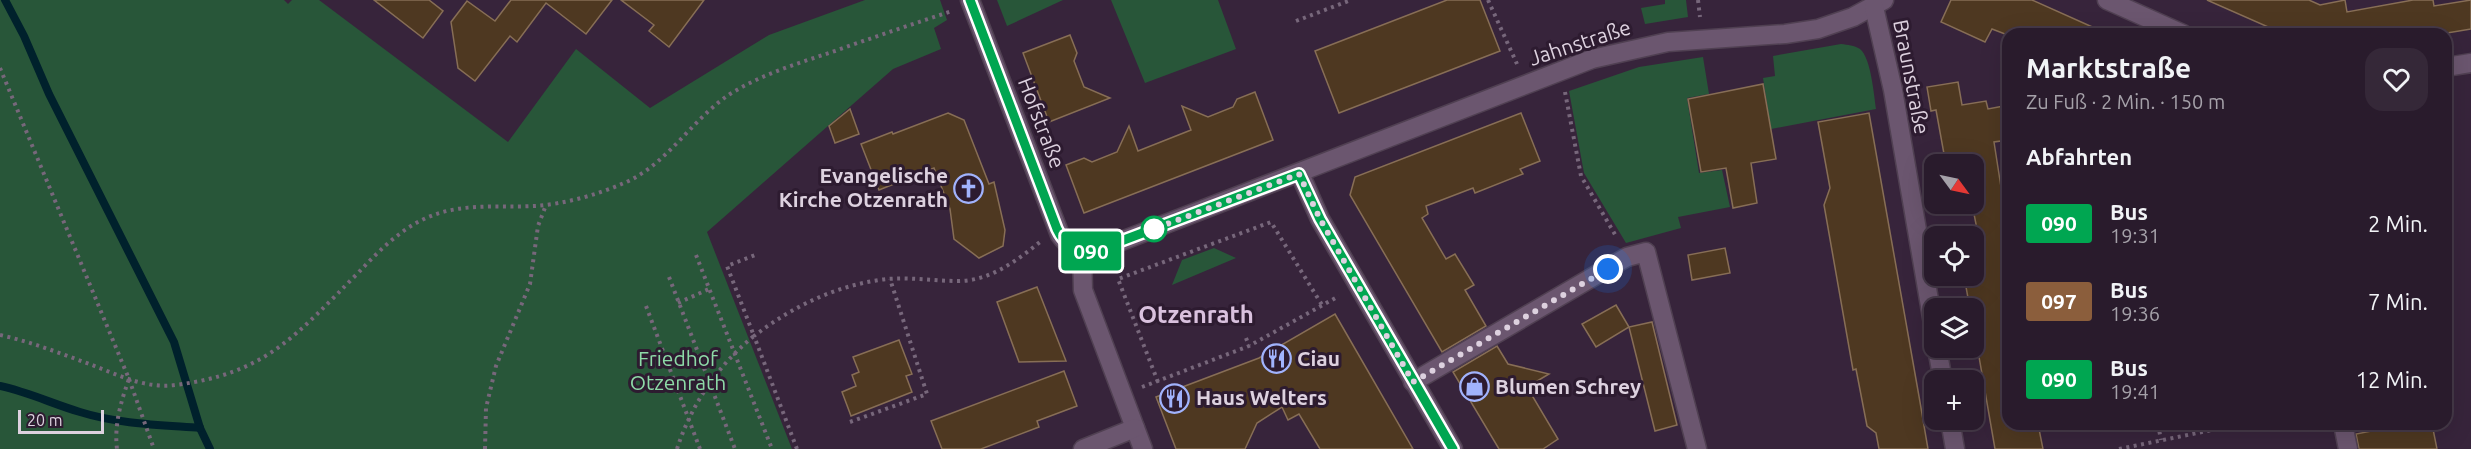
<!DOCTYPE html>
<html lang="de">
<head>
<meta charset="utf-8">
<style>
  :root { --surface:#291b2c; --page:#352838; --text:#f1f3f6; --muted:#a5a1a9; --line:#453948 }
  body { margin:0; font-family:Ubuntu,sans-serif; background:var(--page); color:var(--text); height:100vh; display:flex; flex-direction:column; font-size:22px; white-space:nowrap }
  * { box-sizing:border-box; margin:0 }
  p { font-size:20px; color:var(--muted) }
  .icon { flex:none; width:33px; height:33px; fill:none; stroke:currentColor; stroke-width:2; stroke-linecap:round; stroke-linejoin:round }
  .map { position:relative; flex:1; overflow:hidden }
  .side { position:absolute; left:2002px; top:28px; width:450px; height:402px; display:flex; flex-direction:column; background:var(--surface); border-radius:18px; box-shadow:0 6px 24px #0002,0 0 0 2px var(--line) }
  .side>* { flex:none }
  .badge { padding:0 12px; border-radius:4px; font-size:21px; line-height:39px }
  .needle { width:39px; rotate:123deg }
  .fabs { position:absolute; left:1924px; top:154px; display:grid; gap:12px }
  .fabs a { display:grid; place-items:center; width:60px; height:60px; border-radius:12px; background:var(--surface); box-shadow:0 6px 24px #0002,0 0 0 2px var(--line); font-size:30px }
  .scale { position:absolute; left:18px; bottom:15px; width:86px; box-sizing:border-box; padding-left:6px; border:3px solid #ddd1df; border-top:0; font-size:16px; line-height:21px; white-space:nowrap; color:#ddd1df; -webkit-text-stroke:4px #2d1b30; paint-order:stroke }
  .you { position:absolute; width:30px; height:30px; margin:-15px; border:4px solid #fff; border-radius:50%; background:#1a73e8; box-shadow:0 0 0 9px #1a73e833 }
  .map>.badge { position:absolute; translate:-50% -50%; box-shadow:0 0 0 3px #fff }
  h2 { padding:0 24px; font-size:22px; line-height:54px }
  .round { display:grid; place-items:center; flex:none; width:63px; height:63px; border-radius:18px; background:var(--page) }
  .summary { display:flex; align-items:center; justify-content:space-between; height:102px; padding:0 24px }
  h1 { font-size:28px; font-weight:600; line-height:45px }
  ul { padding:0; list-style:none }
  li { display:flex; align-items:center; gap:18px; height:78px; padding:0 24px }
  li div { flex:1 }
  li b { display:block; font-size:22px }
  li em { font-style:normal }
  li .badge { min-width:66px; font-weight:700; text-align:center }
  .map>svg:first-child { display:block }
  .green { fill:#285639 }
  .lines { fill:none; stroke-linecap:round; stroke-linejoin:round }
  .stream { stroke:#00212c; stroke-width:8 }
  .building { fill:#4e3821; stroke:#876e56; stroke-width:1.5 }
  .minor-casing { stroke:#504052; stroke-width:21 }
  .path { stroke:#77677b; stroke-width:4; stroke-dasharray:3 4.5; stroke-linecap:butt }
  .minor { stroke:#6b566f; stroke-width:18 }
  .line-casing { stroke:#fff; stroke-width:14 }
  .line { stroke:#00a651; stroke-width:9 }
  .walk { stroke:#ddd1df; stroke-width:6; stroke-dasharray:0 10.8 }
  .stop-dot { fill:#fff; stroke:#00a651; stroke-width:3 }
  .labels { text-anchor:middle; stroke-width:6; stroke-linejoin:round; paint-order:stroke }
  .street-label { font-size:21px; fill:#ddd1df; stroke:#2d1b30 }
  .poi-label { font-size:21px; font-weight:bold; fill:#ddd1df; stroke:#2d1b30; text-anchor:start }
  .park-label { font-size:21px; fill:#8ddaa7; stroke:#2d1b30 }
  .quarter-label { font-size:24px; font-weight:bold; fill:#d9c1de; stroke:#2d1b30 }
</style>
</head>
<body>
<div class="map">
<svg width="2471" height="449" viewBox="0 0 2471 449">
  <rect width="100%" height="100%" fill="#37243b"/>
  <g class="green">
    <path d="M0,0H284L288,4L292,0H319L508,142L576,49L650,108L769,35L865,0H940L947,20L934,28L941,49L893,69L707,232L792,449H0Z"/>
    <path d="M997,0H1063L1007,26Z"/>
    <path d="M1111,0H1218L1236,49L1145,83Z"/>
    <path d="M1665,0H1686L1688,17L1645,24L1641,8L1665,4Z"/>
    <path d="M1841,44C1848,45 1854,45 1860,49C1871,58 1874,95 1876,109L1771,129L1763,78L1775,76L1773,56Z"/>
    <path d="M1703,57L1709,94L1687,98L1699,173L1722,170L1730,207L1678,217L1681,228L1626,243L1584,173L1569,91L1639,67Z"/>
    <path d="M1214,248L1236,258L1172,285L1182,260Z"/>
  </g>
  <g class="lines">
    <g class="stream">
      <path d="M5,0L24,36L49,94L174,342L200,428L210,449"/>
      <path d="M0,386C28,392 53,404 80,412C118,424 161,425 200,428"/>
    </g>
  </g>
  <g class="building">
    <path d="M374,0H429L443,11L423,38Z"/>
    <path d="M511,0H612L586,34L546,3L517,42L510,36L475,81L458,68L451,22L467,1L495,21Z"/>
    <path d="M621,0H704L669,47L649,31L654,25Z"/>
    <path d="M1447,0H1480L1500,51L1339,113L1315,51Z"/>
    <path d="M1951,0H2032L2108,34H2005L1992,29L1985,42L1941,22Z"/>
    <path d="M2207,0H2309L2320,5L2345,0L2347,12L2413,0H2433L2434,6L2471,0V29L2441,34H2284Z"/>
    <path d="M1070,35L1077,53L1074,61L1084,87L1110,98L1049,122L1023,53Z"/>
    <path d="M1958,82L1962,105L1986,101L1988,109L2004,106L2008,140L1994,142L2001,187L2008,186V424H2038L2043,449H1995L1974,328V309H1970L1966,287L1974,286L1976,224L1972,204H1974V165H1946L1936,110L1931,111L1927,87Z"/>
    <path d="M1763,84L1776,159L1751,163L1757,203L1733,208L1726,168L1701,172L1688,99Z"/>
    <path d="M1255,92L1273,140L1084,213L1066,165L1084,158L1092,162L1117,152L1129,126L1138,151L1191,130L1182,106L1208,117L1233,107L1237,99Z"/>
    <path d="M850,109L859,134L835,143L829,126Z"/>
    <path d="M948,113L964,120L989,184L994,182L1005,230L1003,246L979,258L954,239L950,209L934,168L879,190L861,144L892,132L893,134Z"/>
    <path d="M1521,113L1540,161L1520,169L1523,174L1475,193L1473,188L1426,206L1428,214L1422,218L1446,259L1455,254L1474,285L1465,290L1486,326L1442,352L1350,195L1355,177Z"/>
    <path d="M1869,113L1920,402L1928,449H1879L1876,433L1867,426L1856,369L1853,370L1824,205L1830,188L1818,122Z"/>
    <path d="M1725,248L1730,273L1692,280L1688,255Z"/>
    <path d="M1037,287L1066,361L1019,362L997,302Z"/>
    <path d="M1616,305L1629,327L1596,347L1582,324Z"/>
    <path d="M1335,314L1413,449H1320L1299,414L1288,420L1282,407L1257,423L1245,449H1176L1156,397L1259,358Z"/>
    <path d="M1652,322L1677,425L1655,431L1629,327Z"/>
    <path d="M899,340L912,374L906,376L912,392L851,416L842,392L856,386L852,375L859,372L853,357Z"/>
    <path d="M1497,346L1508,364L1549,374L1527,387L1558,439L1543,449H1499L1453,372Z"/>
    <path d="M1064,371L1077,406L1037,421L1039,427L981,449H942L931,421Z"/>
    <path d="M2386,424H2432L2437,449H2359L2356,434L2387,428Z"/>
  </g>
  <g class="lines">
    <defs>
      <g id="minor">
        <path d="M970,0L1060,235C1072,252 1088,254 1106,247L1592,59L1668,42L1785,34L1818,29L1853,17L1884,0"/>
        <path d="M2107,0L2183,34"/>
        <path d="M1874,7L1893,90L1935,335"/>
        <path d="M2446,67L2471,63"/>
        <path d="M1300,174L1320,219L1453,449"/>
        <path d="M1082,251L1083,290L1143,449"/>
        <path d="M1937,348L1943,381"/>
        <path d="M1413,382L1627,257L1646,252L1697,449"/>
        <path d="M1950,420L1955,449"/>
        <path d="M2343,424L2348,449"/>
        <path d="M1083,449L1135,428"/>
      </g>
    </defs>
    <use href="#minor" class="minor-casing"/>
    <g class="path">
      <path d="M1488,0L1517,64"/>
      <path d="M1698,0L1700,17"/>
      <path d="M1296,21L1351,0"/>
      <path d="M0,68L129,379C121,401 114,425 117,449"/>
      <path d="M1565,92L1581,176L1617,238"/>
      <path d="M696,255L772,449"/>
      <path d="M669,277L735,449"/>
      <path d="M678,303L709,289"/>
      <path d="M646,306L700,449"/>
      <path d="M0,335C32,342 62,354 92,365C118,375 146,389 175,385C266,374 296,335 358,273C377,253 398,231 424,219C460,202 497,208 535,206C564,204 597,195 624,183C667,165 692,119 730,94C762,74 799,63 835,51C874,37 913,24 952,11"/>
      <path d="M1246,338L1249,346"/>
      <path d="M129,379L154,449"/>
      <path d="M1158,382L1118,279L1271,222L1322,305"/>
      <path d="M1142,387L1249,346L1339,296"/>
      <path d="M850,422L927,394L890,279"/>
      <path d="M2158,424L2161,440"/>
      <path d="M485,449L486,408L496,366L530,284L538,226L546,205"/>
      <path d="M677,449C691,405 718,365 754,336L727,266L755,255"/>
      <path d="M797,449L754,336C792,307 833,287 879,280C906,276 931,281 958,281C990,281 1016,261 1040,242"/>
      <path d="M2119,449L2241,424"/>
    </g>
    <use href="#minor" class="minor"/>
  </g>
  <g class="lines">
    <defs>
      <path id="line" d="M970,0L1057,229C1066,248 1080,253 1100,249L1299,174L1320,219L1453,449"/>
    </defs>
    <use href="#line" class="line-casing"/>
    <use href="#line" class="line"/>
    <path class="walk" d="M1154,229L1146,232L1299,174L1320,219L1413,382L1608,269"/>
  </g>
  <defs>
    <symbol id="church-ring" viewBox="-11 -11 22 22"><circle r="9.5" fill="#2d1b30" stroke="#a1b3fd" stroke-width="1.5"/><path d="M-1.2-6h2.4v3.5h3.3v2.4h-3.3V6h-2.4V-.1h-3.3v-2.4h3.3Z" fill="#a1b3fd"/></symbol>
    <symbol id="restaurant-ring" viewBox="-11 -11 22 22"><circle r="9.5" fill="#2d1b30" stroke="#a1b3fd" stroke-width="1.5"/><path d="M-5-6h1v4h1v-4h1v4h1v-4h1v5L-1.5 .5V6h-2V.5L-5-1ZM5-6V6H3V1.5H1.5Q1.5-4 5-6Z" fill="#a1b3fd"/></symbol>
    <symbol id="shop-ring" viewBox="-11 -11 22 22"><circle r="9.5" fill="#2d1b30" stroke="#a1b3fd" stroke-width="1.5"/><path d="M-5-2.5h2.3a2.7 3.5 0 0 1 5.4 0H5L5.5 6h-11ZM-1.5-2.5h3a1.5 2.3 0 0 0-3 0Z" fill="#a1b3fd"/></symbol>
  </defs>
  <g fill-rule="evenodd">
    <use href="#church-ring" x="952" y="172" width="33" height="33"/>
    <use href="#restaurant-ring" x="1260" y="342" width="33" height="33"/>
    <use href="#shop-ring" x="1458" y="370" width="33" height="33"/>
    <use href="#restaurant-ring" x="1158" y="382" width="33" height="33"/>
  </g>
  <circle class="stop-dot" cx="1154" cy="229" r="12"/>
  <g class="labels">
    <g class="street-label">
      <text transform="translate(1580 43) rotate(-18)" y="7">Jahnstraße</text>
      <text transform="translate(1911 77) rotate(79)" y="7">Braunstraße</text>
      <text transform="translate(1041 123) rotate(69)" y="7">Hofstraße</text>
    </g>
    <g class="poi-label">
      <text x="948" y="183" text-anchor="end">Evangelische<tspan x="948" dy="24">Kirche Otzenrath</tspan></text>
      <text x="1297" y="366">Ciau</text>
      <text x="1495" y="394">Blumen Schrey</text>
      <text x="1196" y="405">Haus Welters</text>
    </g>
    <g class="park-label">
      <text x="678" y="366">Friedhof<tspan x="678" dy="24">Otzenrath</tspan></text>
    </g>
    <g class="quarter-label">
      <text x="1196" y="323">Otzenrath</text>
    </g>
  </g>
</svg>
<div class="fabs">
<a><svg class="needle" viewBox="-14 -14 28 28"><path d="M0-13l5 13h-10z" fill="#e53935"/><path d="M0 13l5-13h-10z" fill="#a5a1a9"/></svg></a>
<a><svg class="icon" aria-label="locate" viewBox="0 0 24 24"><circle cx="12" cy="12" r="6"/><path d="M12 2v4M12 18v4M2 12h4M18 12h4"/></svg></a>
<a><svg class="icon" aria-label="layers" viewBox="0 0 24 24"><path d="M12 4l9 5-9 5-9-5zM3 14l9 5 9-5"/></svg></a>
<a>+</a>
</div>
<div class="scale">20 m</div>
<div class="you" style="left:1608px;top:269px"></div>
<b class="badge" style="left:1091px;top:251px;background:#00a651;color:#fff">090</b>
<section class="side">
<div class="summary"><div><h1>Marktstraße</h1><p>Zu Fuß · 2 Min. · 150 m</p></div><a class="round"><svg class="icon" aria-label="heart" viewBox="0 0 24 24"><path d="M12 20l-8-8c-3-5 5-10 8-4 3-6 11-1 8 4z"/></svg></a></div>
<h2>Abfahrten</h2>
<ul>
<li><span class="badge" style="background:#00a651;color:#fff">090</span><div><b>Bus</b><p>19:31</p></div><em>2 Min.</em></li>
<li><span class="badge" style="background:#8b5e3c;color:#fff">097</span><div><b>Bus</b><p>19:36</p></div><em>7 Min.</em></li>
<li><span class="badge" style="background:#00a651;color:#fff">090</span><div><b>Bus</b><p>19:41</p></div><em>12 Min.</em></li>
</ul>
</section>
</div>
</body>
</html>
